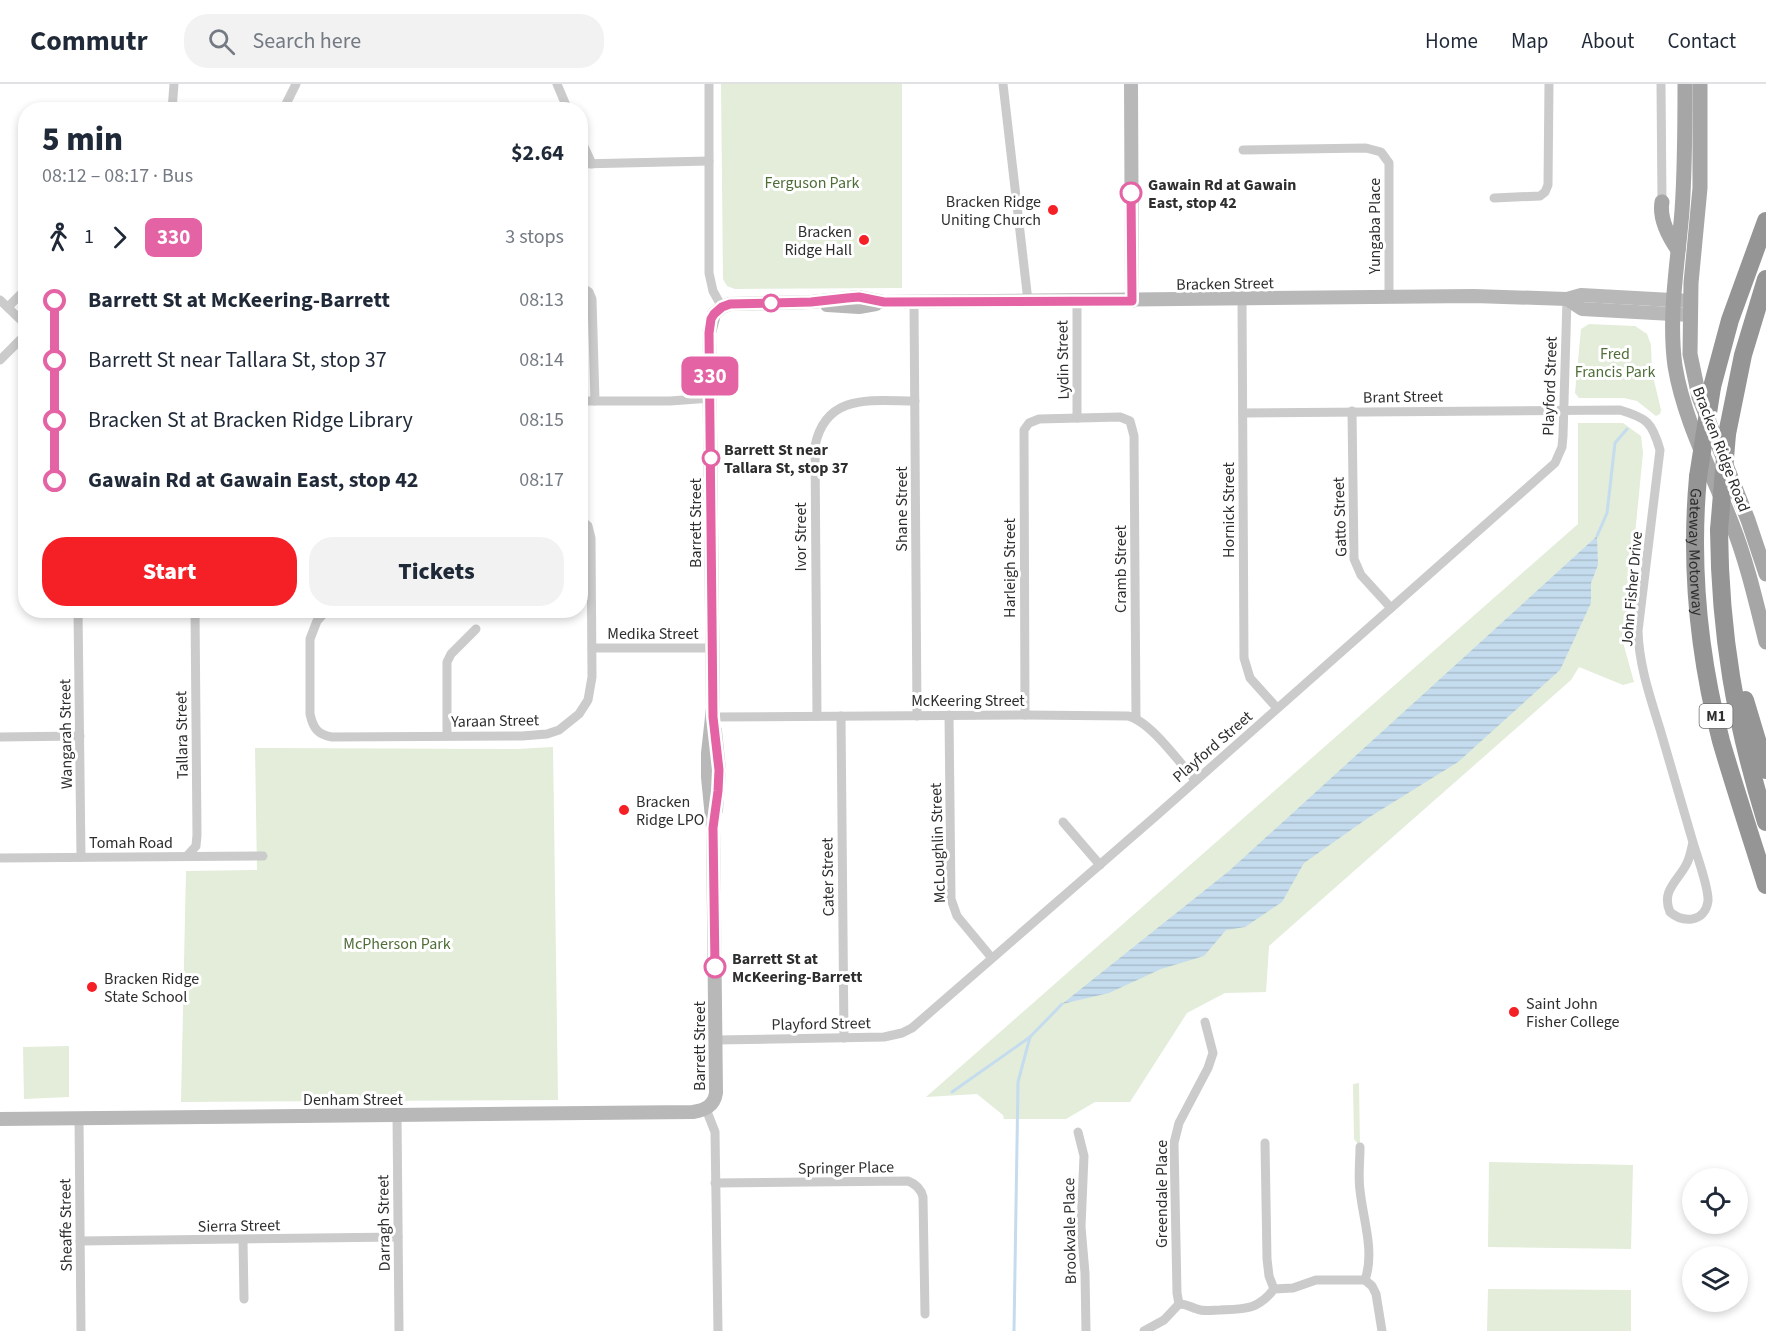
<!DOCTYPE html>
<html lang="en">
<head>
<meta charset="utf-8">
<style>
  :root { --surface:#fff; --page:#f2f2f3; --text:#1f2937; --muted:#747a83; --line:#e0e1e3; --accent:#f51f26 }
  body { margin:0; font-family:"Source Sans 3",sans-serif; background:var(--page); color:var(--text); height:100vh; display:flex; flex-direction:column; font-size:22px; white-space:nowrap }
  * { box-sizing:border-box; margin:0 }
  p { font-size:20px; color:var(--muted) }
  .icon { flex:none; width:33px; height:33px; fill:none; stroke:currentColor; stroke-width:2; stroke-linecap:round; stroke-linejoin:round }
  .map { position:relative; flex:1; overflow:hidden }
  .panel { position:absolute; left:18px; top:18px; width:570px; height:516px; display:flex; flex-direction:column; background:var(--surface); border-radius:24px; box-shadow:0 3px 9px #0003 }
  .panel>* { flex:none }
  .badge { padding:0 12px; border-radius:9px; font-size:21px; line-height:39px }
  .tools { position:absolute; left:1682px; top:1084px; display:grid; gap:12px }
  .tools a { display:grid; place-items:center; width:66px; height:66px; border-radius:50%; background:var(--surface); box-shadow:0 3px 9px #0003; font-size:30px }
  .map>.badge { position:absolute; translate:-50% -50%; box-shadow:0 0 0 3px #fff }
  .legs { display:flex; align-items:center; gap:9px; height:66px; padding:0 24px; font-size:20px }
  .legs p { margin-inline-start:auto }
  .overview { display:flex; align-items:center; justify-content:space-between; height:102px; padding:0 24px }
  h1 { font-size:33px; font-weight:800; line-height:45px }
  .cta { display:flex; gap:12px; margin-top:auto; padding:12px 24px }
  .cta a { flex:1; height:69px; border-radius:24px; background:var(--accent); color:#fff; font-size:24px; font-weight:800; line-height:69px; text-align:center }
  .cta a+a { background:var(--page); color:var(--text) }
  ul { padding:0 24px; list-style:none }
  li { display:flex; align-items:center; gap:21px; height:60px; font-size:22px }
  li i { display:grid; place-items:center; width:9px; height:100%; margin:0 8px; background:currentColor }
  li i::after { content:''; width:15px; height:15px; margin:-8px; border:4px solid; border-radius:50%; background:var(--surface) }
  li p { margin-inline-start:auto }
  li:first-child i { background:linear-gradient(#0000 50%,currentColor 0) }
  li:last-child i { background:linear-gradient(currentColor 50%,#0000 0) }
  header { display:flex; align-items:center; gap:36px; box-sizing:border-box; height:84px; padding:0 30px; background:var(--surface); border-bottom:2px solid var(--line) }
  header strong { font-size:28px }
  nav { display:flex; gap:33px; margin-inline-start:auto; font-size:21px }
  .search { width:420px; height:54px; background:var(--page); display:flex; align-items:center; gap:15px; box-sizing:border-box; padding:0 21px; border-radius:24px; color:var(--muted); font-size:22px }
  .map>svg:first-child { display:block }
  .green { fill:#e3edda }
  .water { fill:url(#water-rules) }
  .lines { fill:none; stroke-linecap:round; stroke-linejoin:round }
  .stream { stroke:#c4dcee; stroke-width:3 }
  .street { stroke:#cbcbcb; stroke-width:9 }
  .secondary { stroke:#b8b8b8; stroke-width:14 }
  .primary { stroke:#a6a6a6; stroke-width:15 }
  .highway { stroke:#959595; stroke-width:18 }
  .highway-bridge { stroke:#959595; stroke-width:18 }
  .line-1-casing { stroke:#fff; stroke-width:14 }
  .line-1 { stroke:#e463a4; stroke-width:9 }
  .stop-1-dot { fill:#fff; stroke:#e463a4; stroke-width:3 }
  .poi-dot { fill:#f51f26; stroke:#fff; stroke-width:2 }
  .labels { text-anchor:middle; stroke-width:6; stroke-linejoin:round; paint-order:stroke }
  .shield { fill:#fff; stroke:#6d6d6d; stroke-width:1.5 }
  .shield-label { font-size:15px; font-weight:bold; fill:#2e2e2e }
  .park-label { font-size:16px; fill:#4e6d37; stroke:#fff }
  .stop-label { font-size:16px; font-weight:bold; fill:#2e2e2e; stroke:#fff; text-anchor:start }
  .poi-label { font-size:16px; fill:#2e2e2e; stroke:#fff; text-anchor:start }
  .street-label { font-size:16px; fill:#2e2e2e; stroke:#fff }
</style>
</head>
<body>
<header>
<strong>Commutr</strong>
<div class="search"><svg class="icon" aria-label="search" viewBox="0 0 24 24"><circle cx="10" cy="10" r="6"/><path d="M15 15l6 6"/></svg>Search here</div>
<nav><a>Home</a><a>Map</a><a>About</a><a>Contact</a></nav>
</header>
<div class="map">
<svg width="1766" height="1247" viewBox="0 0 1766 1247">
  <defs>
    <pattern id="water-rules" width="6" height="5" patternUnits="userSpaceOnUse" patternTransform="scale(1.5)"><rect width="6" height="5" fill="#c4dcee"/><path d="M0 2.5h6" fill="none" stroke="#a9bdcc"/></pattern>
  </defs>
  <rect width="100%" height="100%" fill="#fff"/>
  <g class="green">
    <path d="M721,0H902V204L735,205L727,202L723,195Z"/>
    <path d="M1589,240L1635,242L1647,250L1651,261L1652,288L1661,326L1660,330L1656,332L1637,317L1624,314H1579L1575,309L1581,245Z"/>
    <path d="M1578,339H1623L1641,352L1643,369L1624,562L1634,598L1623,601L1579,583L1571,596L1269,862L1266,908L1225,909L1187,929L1130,1018H1095L1066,1035H1004L1003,1031L977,1010L926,1013L1578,440Z"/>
    <path d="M553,663L558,1016L181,1018L186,787L257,786L255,664L517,665Z"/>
    <path d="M69,962V1013L24,1015L23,963Z"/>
    <path d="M1359,999L1360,1063L1354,1055L1353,1000Z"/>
    <path d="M1489,1078L1633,1081L1631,1165L1488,1163Z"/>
    <path d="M1488,1205L1631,1206V1247H1487Z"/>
  </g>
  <path class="water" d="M1597,452L1598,481L1591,499V519L1560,586L1458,678L1368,734L1304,779L1282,818L1245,843L1226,846L1204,872L1161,885L1109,909L1062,920L1229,787Z"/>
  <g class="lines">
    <g class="stream">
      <path d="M1597,452L1607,429L1615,359L1627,345"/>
      <path d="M952,1008L1030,953L1062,920"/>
      <path d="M1014,1247L1018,998L1030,953"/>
    </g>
    <g class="street">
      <path d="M557,0L568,26"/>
      <path d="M709,0V189L713,207L722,223"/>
      <path d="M1003,0L1028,217"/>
      <path d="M1661,0L1662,118"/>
      <path d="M172,26L174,0"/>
      <path d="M283,26L296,0"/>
      <path d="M580,54L592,80"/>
      <path d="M1243,66L1366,64L1381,68L1389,79V213"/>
      <path d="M580,80L709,77"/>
      <path d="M1494,114L1540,112L1545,108L1548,101L1549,0"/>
      <path d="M580,202L589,208L592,215L595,317"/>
      <path d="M0,216L26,241"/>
      <path d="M1242,216L1244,574L1250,594L1277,624"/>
      <path d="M1077,217V334"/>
      <path d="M914,218L917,632"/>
      <path d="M8,223L26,205"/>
      <path d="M0,276L26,250"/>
      <path d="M580,317H670L711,314"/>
      <path d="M1352,327L1354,475L1361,491L1391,524"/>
      <path d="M1243,329L1620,326C1647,334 1652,338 1660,366L1638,547C1639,581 1650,613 1660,645C1671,682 1681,718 1692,755C1696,770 1709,803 1708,817C1705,839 1683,839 1670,828C1661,807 1677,798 1686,781C1690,774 1691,766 1693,758"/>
      <path d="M78,526L81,773"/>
      <path d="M327,526L317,537L310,555V630C313,644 318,651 332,653L522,652L547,650L559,646L579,630L588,616L592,593L591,454L588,442L580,435"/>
      <path d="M592,564H713"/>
      <path d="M949,631L951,815L957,832L991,873"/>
      <path d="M1025,631L1024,346L1029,339L1039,335L1120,333L1130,337L1134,352L1136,634"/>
      <path d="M817,632L815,362C826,308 873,317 915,317"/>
      <path d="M841,632L844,954"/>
      <path d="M713,633L1025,631L1128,632C1150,637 1179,678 1195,696"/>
      <path d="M447,652V578L451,570L476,545"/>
      <path d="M0,653L80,652"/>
      <path d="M1063,738L1100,781"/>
      <path d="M187,772L196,762L197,751L195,526"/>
      <path d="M0,774L263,772"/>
      <path d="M716,956L884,953L902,949L912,944L1157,731L1555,379L1562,363L1563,352L1567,215"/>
      <path d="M706,1025L715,1048L718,1247"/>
      <path d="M397,1031L399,1247"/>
      <path d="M79,1035L81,1247"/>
      <path d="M1078,1048L1084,1072L1081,1143L1085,1189L1086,1247"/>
      <path d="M1265,1059L1267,1175L1269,1192L1274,1205"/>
      <path d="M1360,1063C1360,1077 1358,1092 1360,1106C1363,1136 1375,1167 1365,1196"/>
      <path d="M715,1099L908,1097C916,1100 921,1105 923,1113L925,1230"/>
      <path d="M243,1156L244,1215"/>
      <path d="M80,1157L398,1153"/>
      <path d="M1179,1220L1177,1209L1174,1059L1179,1039L1208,984L1213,969L1205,938"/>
      <path d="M1144,1247L1164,1236L1179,1220C1187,1220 1190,1223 1197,1225C1204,1228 1213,1226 1220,1226C1245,1225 1258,1226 1274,1205L1293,1204L1316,1196H1365L1372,1202L1376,1210L1382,1247"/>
    </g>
    <g class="secondary">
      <path d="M1131,0L1132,217"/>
      <path d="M1567,215L1582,225L1690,231"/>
      <path d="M827,221L859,223L876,220"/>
      <path d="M715,647L719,686L716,726"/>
      <path d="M0,1035L693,1028C705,1026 714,1022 716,1009L713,744L708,693V669L713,624L709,249L714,230L722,223L730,220L811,218L859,213L884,218L1474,212L1567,215L1581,211L1690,217"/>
    </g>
    <g class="primary">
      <path d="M1685,0C1685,42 1685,85 1682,127C1678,178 1668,231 1675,282C1684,337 1712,388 1732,440C1747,478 1756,518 1766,558"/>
      <path d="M1700,0V104L1691,199L1690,270L1699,313L1748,436L1766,490"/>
      <path d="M1662,118C1659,135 1669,153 1678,166"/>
    </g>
    <g class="highway">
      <path d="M1712,303L1730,236L1766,137"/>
      <path d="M1727,350L1743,271L1766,195"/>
      <path id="s1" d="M1698,393C1690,481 1699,572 1721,657C1735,705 1751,753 1766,801"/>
      <path d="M1719,446C1720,551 1735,637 1766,738"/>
      <path d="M1745,616L1766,686"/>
    </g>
    <g class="highway-bridge">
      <path d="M1698,393L1712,303"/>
      <path d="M1719,446L1727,350"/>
    </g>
  </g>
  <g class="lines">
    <defs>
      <path id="line-1" d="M715,883L713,744L718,707L719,686L713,633L709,249L711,235L714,230L722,223L730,220L811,218L847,214L859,213L884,218L1132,217L1131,109"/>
    </defs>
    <use href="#line-1" class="line-1-casing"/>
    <use href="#line-1" class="line-1"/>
  </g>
  <g class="stop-1-dot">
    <circle cx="1131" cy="109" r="10"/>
    <circle cx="771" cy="219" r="8"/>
    <circle cx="711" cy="374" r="8"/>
    <circle cx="715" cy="883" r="10"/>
  </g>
  <g class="poi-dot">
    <circle cx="1053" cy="126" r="6"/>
    <circle cx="864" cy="156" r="6"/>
    <circle cx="624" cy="726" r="6"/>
    <circle cx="92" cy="903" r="6"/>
    <circle cx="1514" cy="928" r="6"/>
  </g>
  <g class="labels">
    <rect class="shield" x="1699.5" y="620" width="33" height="24" rx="4.5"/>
    <g class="shield-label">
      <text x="1716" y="637">M1</text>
    </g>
    <g class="park-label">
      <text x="812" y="104">Ferguson Park</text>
      <text x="1615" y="275">Fred<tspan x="1615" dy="18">Francis Park</tspan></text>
      <text x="397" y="865">McPherson Park</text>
    </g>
    <g class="stop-label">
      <text x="1148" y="106">Gawain Rd at Gawain<tspan x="1148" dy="18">East, stop 42</tspan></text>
      <text x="724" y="371">Barrett St near<tspan x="724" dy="18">Tallara St, stop 37</tspan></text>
      <text x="732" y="880">Barrett St at<tspan x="732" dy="18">McKeering-Barrett</tspan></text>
    </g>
    <g class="poi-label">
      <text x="1041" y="123" text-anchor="end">Bracken Ridge<tspan x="1041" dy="18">Uniting Church</tspan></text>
      <text x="852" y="153" text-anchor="end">Bracken<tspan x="852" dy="18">Ridge Hall</tspan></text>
      <text x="636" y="723">Bracken<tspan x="636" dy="18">Ridge LPO</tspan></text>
      <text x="104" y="900">Bracken Ridge<tspan x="104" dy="18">State School</tspan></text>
      <text x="1526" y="925">Saint John<tspan x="1526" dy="18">Fisher College</tspan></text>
    </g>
    <g class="street-label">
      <text transform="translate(1374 142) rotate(-90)" y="6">Yungaba Place</text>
      <text transform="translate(1225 199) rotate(-1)" y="6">Bracken Street</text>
      <text transform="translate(1062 276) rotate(-91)" y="6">Lydin Street</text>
      <text transform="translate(1549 302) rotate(-88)" y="6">Playford Street</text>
      <text transform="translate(1403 312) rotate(-1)" y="6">Brant Street</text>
      <text transform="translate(1722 365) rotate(69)" y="6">Bracken Ridge Road</text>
      <text transform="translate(901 425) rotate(-90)" y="6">Shane Street</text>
      <text transform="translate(1228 426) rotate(-90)" y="6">Hornick Street</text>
      <text transform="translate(1339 433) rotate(-92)" y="6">Gatto Street</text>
      <text transform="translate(695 439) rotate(-90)" y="6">Barrett Street</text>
      <text transform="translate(800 453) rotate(-90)" y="6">Ivor Street</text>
      <text dy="6" stroke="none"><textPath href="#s1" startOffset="75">Gateway Motorway</textPath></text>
      <text transform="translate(1009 484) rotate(-90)" y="6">Harleigh Street</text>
      <text transform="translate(1120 485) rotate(-90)" y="6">Cramb Street</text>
      <text transform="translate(1631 505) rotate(-85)" y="6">John Fisher Drive</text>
      <text x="653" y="555">Medika Street</text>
      <text x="968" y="622">McKeering Street</text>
      <text transform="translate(495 636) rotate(-1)" y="6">Yaraan Street</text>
      <text transform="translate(65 650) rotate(-91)" y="6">Wangarah Street</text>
      <text transform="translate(181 651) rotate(-91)" y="6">Tallara Street</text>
      <text transform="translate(1212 662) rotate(-41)" y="6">Playford Street</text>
      <text x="131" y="764">Tomah Road</text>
      <text transform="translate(937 759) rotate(-92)" y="6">McLoughlin Street</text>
      <text transform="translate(827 793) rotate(-91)" y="6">Cater Street</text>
      <text transform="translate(821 939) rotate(-1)" y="6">Playford Street</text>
      <text transform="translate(699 962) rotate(-90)" y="6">Barrett Street</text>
      <text x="353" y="1021">Denham Street</text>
      <text transform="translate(846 1083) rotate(-1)" y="6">Springer Place</text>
      <text transform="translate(1161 1110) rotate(-90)" y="6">Greendale Place</text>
      <text transform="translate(383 1139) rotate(-91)" y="6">Darragh Street</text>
      <text transform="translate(65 1141) rotate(-91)" y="6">Sheaffe Street</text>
      <text transform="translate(239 1141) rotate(-1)" y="6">Sierra Street</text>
      <text transform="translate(1069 1147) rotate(-91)" y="6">Brookvale Place</text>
    </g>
  </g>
</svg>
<div class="tools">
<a><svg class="icon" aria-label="locate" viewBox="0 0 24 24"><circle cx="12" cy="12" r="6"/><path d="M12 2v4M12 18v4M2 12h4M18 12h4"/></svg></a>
<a><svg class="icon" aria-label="layers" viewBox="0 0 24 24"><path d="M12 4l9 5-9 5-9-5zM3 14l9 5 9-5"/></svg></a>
</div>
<b class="badge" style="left:710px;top:292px;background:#e463a4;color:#fff">330</b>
<section class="panel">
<div class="overview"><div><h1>5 min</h1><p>08:12 – 08:17 · Bus</p></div><b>$2.64</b></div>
<div class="legs"><svg class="icon" aria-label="walk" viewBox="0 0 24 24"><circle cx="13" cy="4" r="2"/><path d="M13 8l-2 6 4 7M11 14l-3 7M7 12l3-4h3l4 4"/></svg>1<svg class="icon" aria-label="forward" viewBox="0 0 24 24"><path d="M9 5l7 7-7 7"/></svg><b class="badge" style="background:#e463a4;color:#fff">330</b><p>3 stops</p></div>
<ul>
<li><i style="color:#e463a4"></i><b>Barrett St at McKeering-Barrett</b><p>08:13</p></li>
<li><i style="color:#e463a4"></i><span>Barrett St near Tallara St, stop 37</span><p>08:14</p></li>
<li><i style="color:#e463a4"></i><span>Bracken St at Bracken Ridge Library</span><p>08:15</p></li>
<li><i style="color:#e463a4"></i><b>Gawain Rd at Gawain East, stop 42</b><p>08:17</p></li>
</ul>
<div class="cta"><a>Start</a><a>Tickets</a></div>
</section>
</div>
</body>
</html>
